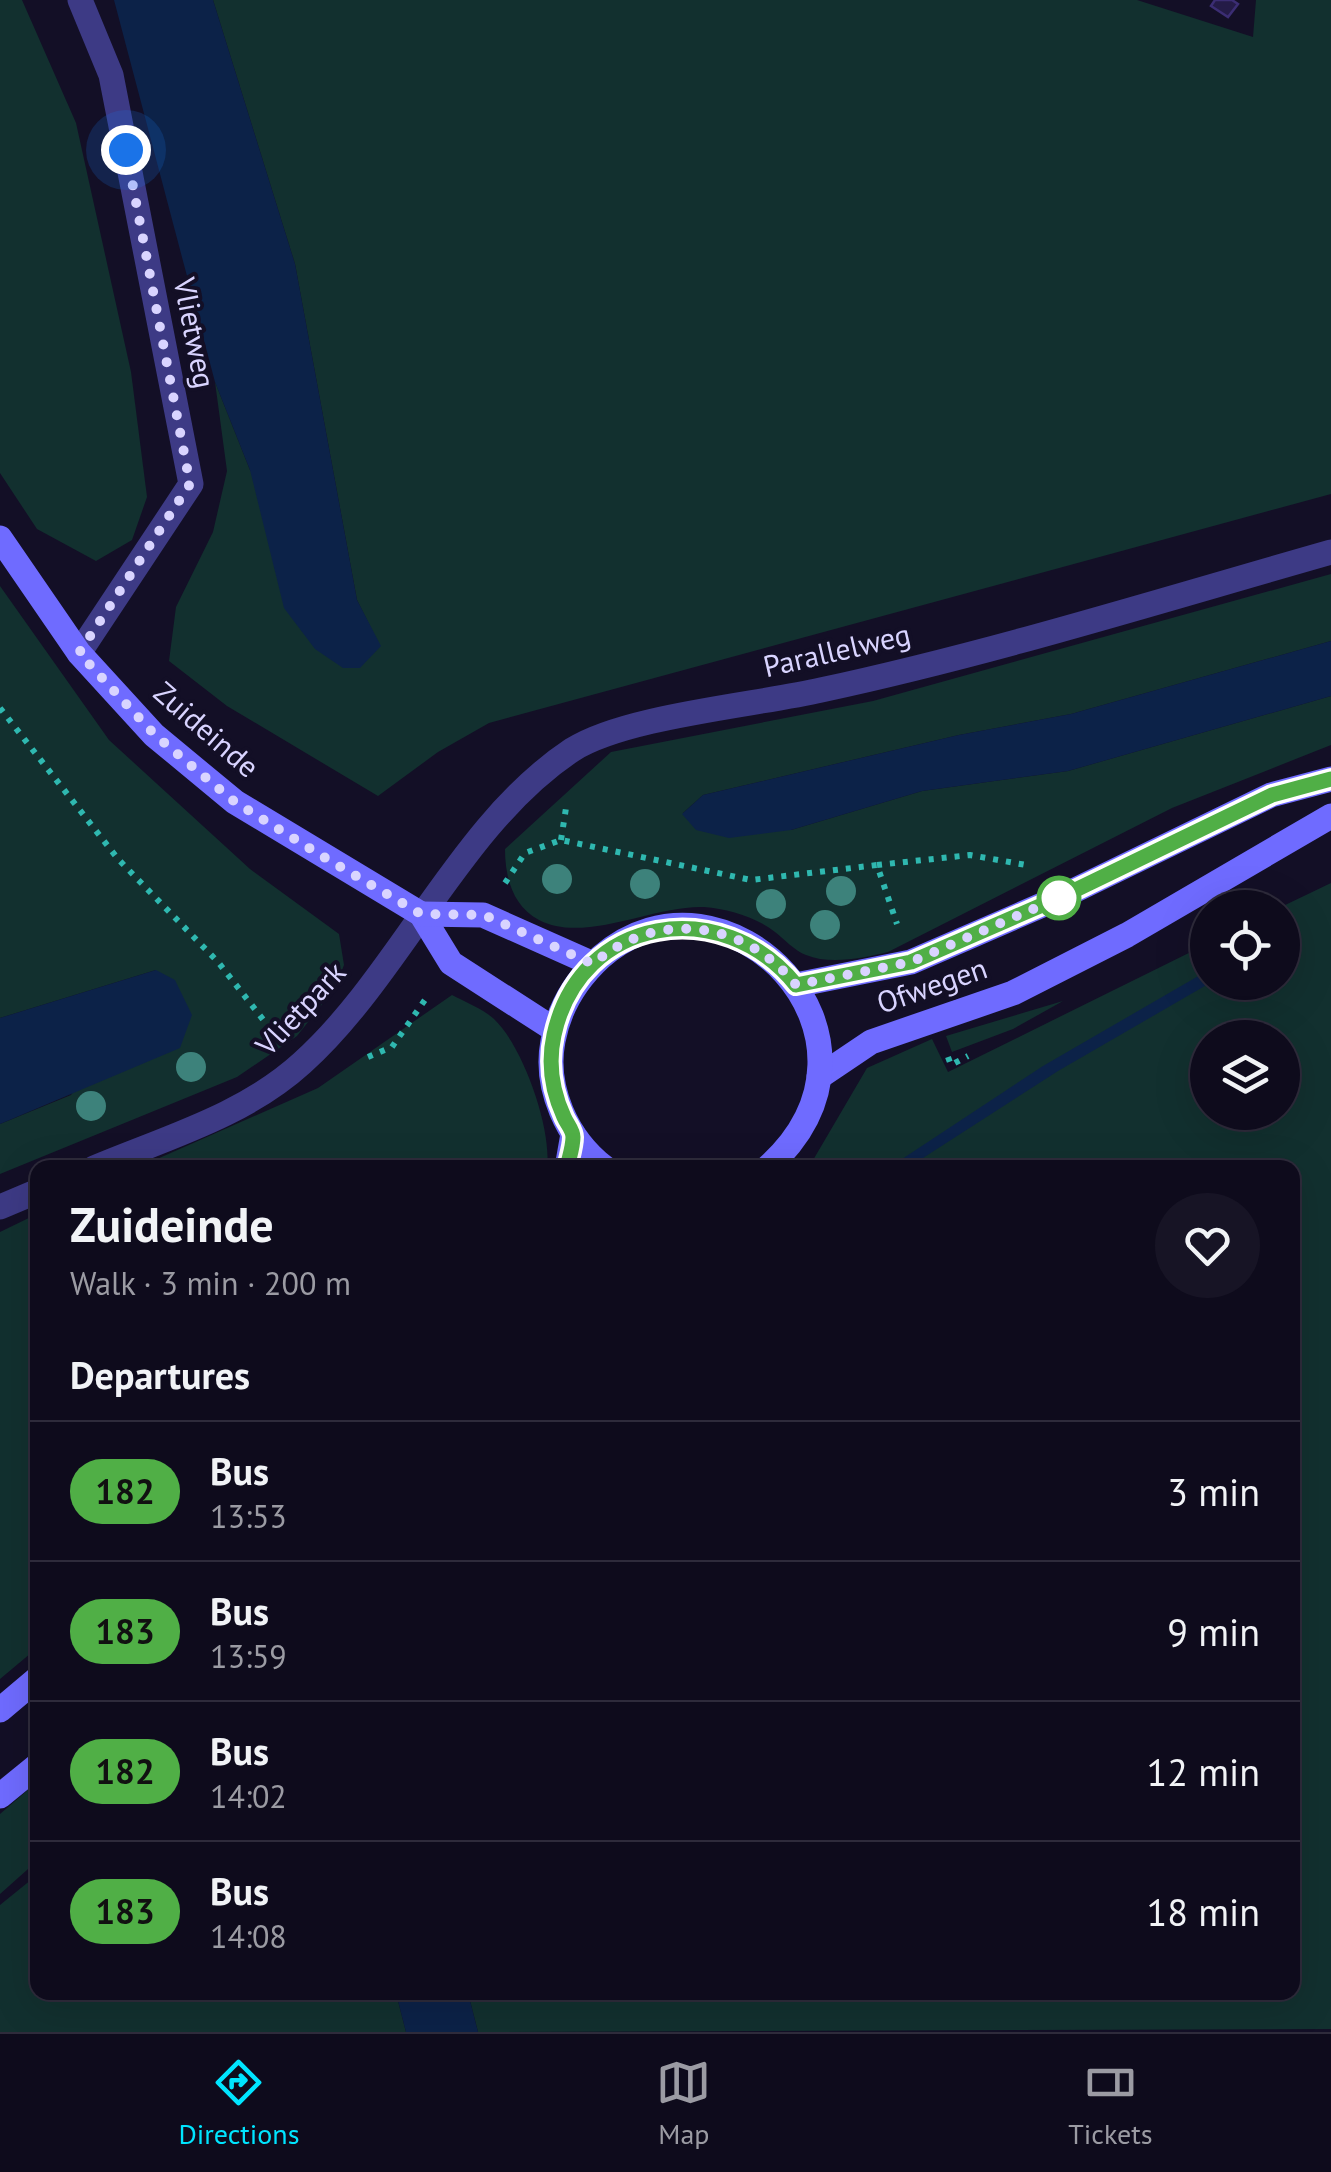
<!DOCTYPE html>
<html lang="en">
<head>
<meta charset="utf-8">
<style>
  :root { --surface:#0e0b1c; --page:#171425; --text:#f1f3f6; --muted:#9b9ba3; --line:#2e2b3b; --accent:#00e5ff }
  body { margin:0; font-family:"PT Sans",sans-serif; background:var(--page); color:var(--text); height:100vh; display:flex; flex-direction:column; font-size:38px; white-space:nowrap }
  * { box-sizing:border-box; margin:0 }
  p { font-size:32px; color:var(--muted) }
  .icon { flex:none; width:55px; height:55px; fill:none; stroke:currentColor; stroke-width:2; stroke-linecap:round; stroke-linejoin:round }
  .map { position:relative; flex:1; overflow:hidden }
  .details { position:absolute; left:30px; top:1160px; width:1270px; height:840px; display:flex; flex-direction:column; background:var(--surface); border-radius:20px; box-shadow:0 10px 40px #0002,0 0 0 2px var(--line) }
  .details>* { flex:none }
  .badge { padding:0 20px; border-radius:32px; font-size:35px; line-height:65px }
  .tools { position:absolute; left:1190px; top:890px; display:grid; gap:20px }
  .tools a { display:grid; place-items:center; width:110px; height:110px; border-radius:50%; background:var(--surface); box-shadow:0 10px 40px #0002,0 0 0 2px var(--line); font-size:50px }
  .you { position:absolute; width:50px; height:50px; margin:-25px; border:8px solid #fff; border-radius:50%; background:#1a73e8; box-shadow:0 0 0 15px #1a73e833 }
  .map>.badge { position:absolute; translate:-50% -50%; box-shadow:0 0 0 5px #fff }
  h2 { padding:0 40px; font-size:38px; line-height:90px }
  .round { display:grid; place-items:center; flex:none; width:105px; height:105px; border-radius:52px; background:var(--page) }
  .overview { display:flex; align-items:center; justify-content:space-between; height:170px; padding:0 40px }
  h1 { font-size:48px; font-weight:700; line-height:75px }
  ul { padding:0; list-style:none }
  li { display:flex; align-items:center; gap:30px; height:140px; padding:0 40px; border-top:2px solid var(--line) }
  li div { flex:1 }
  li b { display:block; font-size:38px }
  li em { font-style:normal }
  li .badge { min-width:110px; font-weight:700; text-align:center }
  .tabs { display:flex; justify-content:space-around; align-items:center; height:140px; border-top:2px solid var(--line); background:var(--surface); font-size:28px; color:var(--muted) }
  .tabs a { display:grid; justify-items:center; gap:5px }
  .tabs .current { color:var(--accent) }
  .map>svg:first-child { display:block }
  .green { fill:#12302f; fill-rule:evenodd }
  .water { fill:#0c2248 }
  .building { fill:#241b47; stroke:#3b2d73; stroke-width:2.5 }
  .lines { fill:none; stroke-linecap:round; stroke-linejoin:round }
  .path { stroke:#2fb8b0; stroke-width:6; stroke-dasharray:5 8; stroke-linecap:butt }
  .street { stroke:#3d3a85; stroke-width:25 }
  .secondary { stroke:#6f6bff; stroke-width:25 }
  .tree { fill:#3d827b }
  .line-casing { stroke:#fff; stroke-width:22 }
  .line { stroke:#50af46; stroke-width:15 }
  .walk { stroke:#d9d4ff; stroke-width:10; stroke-dasharray:0 18 }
  .stop-dot { fill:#fff; stroke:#50af46; stroke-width:5 }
  .labels { text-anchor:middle; stroke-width:8; stroke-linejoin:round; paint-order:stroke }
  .street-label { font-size:30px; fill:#d9d4ff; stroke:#130f26 }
</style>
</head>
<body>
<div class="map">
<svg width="1331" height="2032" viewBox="0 0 1331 2032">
  <rect width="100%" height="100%" fill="#130f26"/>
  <g class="green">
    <path d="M0,0H22L76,123L131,372L147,497L132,540L96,561L37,529L0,473Z"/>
    <path d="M213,0H1137L1253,37L1256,0H1331V494L489,723L438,752L378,796L227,706L169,661L176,607L213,532L227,471L215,382L250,470L380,646L357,600L295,264Z"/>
    <path d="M1331,574V641L1071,714L959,735L703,795L683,813L791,830L922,791L1068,771L1331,696V745L1172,808L888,952C864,958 830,965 806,955C795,951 784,939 775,932C756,917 728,909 704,907C654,905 584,944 539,920C512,906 505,876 505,849L611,752L873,701Z"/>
    <path d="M0,586L109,740L250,869L339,934L344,965L335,988L297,1036L237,1077L0,1174V1124L71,1095L156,970L0,1018Z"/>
    <path d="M1331,883V2029L478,2032L468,1993L1292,1992V1168L809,1167L867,1068L932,1039L948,1072L1207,944L1208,982H1282L1281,907ZM1208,1038H1282V1112H1208Z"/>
    <path d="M452,995C465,1002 483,1009 494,1019C523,1046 552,1129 547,1167H139L318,1088Z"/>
    <path d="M1063,1001L1013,1029L952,1052L946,1036Z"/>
    <path d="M37,1214V1648L0,1679V1232Z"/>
    <path d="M37,1782V1861L0,1894V1814Z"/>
    <path d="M37,1875L38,1992L396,1993L406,2032H0V1905Z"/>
  </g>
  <g class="water">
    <path d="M114,0H213L295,264L357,600L381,646L360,668H343L315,649L284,608L250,470L215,382Z"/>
    <path d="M1331,641V696L1068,771L922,791L791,830L729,838L696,830L682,814L703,795L959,735L1071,714Z"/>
    <path d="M156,970L175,980L192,1015L180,1048L0,1124V1018Z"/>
    <path d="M1207,971L1210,983L1058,1071L909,1167H890L1043,1066Z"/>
    <path d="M396,1993H468L478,2032H406Z"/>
  </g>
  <path class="building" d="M1215,0H1232L1238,4L1228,17L1211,6Z"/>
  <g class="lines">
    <g class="path">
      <path d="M0,708L118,859L218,962L276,1036"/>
      <path d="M561,840L566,808"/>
      <path d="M877,865L970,855L1026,865"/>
      <path d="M505,883L525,853L561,840L751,880L877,865L897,924"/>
      <path d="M368,1057L392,1047L427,997"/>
      <path d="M948,1057L951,1065L968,1056"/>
    </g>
    <g class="street">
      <path d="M79,653L191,484L111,75L80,0"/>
      <path d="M94,1168C165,1138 244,1116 302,1063C400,975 460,824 572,750C625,716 756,705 821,690C993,653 1162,600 1331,552"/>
      <path d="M0,1207L38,1191"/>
    </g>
    <g class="secondary">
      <path d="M0,538L79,653L154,735L235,802L421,914L451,963L555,1030"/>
      <path d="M421,914L483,915L593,964"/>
      <path d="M796,985L911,962L1063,896L1271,795L1331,779"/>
      <path d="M819,1077L871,1042L1013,993L1127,935L1331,816"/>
      <path d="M567,1168L573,1134"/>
      <path d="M605,1168C567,1139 544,1088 553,1041C559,1007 576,980 601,957C724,850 913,1037 767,1168"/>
      <path d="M0,1710L38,1678"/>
      <path d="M0,1796L38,1765"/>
    </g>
  </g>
  <g class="tree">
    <circle cx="557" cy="879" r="15"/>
    <circle cx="645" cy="884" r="15"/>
    <circle cx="841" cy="891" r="15"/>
    <circle cx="771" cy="904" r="15"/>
    <circle cx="825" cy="925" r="15"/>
    <circle cx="191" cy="1067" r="15"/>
    <circle cx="91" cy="1106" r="15"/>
  </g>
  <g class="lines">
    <defs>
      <path id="line" d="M567,1168C569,1158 573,1147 573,1137C573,1130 567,1124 564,1117C552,1091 548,1062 554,1035C580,915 723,894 796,985L911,962L1063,896L1272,795L1331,779"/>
    </defs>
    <use href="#line" class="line-casing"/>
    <use href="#line" class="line"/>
    <path class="walk" d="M126,150L190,484L79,653L154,734L181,757L235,802L327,859L421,914L484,915L593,964C656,909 744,920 796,985L911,962L1063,896L1059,898"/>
  </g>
  <circle class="stop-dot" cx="1059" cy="898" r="20"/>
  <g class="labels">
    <g class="street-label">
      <text transform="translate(194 333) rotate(79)" y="10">Vlietweg</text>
      <text transform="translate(837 651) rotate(-13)" y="10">Parallelweg</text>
      <text transform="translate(206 730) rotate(41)" y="10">Zuideinde</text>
      <text transform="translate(932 986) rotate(-19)" y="10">Ofwegen</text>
      <text transform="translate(301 1009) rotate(-47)" y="10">Vlietpark</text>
    </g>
  </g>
</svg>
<div class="tools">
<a><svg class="icon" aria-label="locate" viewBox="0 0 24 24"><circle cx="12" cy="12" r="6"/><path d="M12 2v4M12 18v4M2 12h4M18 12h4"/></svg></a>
<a><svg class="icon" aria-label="layers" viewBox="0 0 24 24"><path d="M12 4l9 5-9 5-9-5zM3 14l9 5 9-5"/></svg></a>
</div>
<div class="you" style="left:126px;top:150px"></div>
<section class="details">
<div class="overview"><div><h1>Zuideinde</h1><p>Walk · 3 min · 200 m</p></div><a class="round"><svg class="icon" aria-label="heart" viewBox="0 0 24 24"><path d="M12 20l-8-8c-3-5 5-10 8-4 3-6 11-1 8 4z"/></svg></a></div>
<h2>Departures</h2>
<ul>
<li><span class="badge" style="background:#50af46;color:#111">182</span><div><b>Bus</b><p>13:53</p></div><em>3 min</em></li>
<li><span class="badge" style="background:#50af46;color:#111">183</span><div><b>Bus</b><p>13:59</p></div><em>9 min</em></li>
<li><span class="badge" style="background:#50af46;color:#111">182</span><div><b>Bus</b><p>14:02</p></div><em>12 min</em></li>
<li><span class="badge" style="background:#50af46;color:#111">183</span><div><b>Bus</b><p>14:08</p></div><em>18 min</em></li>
</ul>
</section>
</div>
<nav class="tabs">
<a class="current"><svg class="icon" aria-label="directions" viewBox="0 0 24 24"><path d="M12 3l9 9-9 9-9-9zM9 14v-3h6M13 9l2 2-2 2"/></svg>Directions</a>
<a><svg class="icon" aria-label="map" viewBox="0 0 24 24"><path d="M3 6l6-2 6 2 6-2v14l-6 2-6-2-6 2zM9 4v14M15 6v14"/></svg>Map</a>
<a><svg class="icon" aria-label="tickets" viewBox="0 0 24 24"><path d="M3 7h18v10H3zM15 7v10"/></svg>Tickets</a>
</nav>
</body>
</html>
